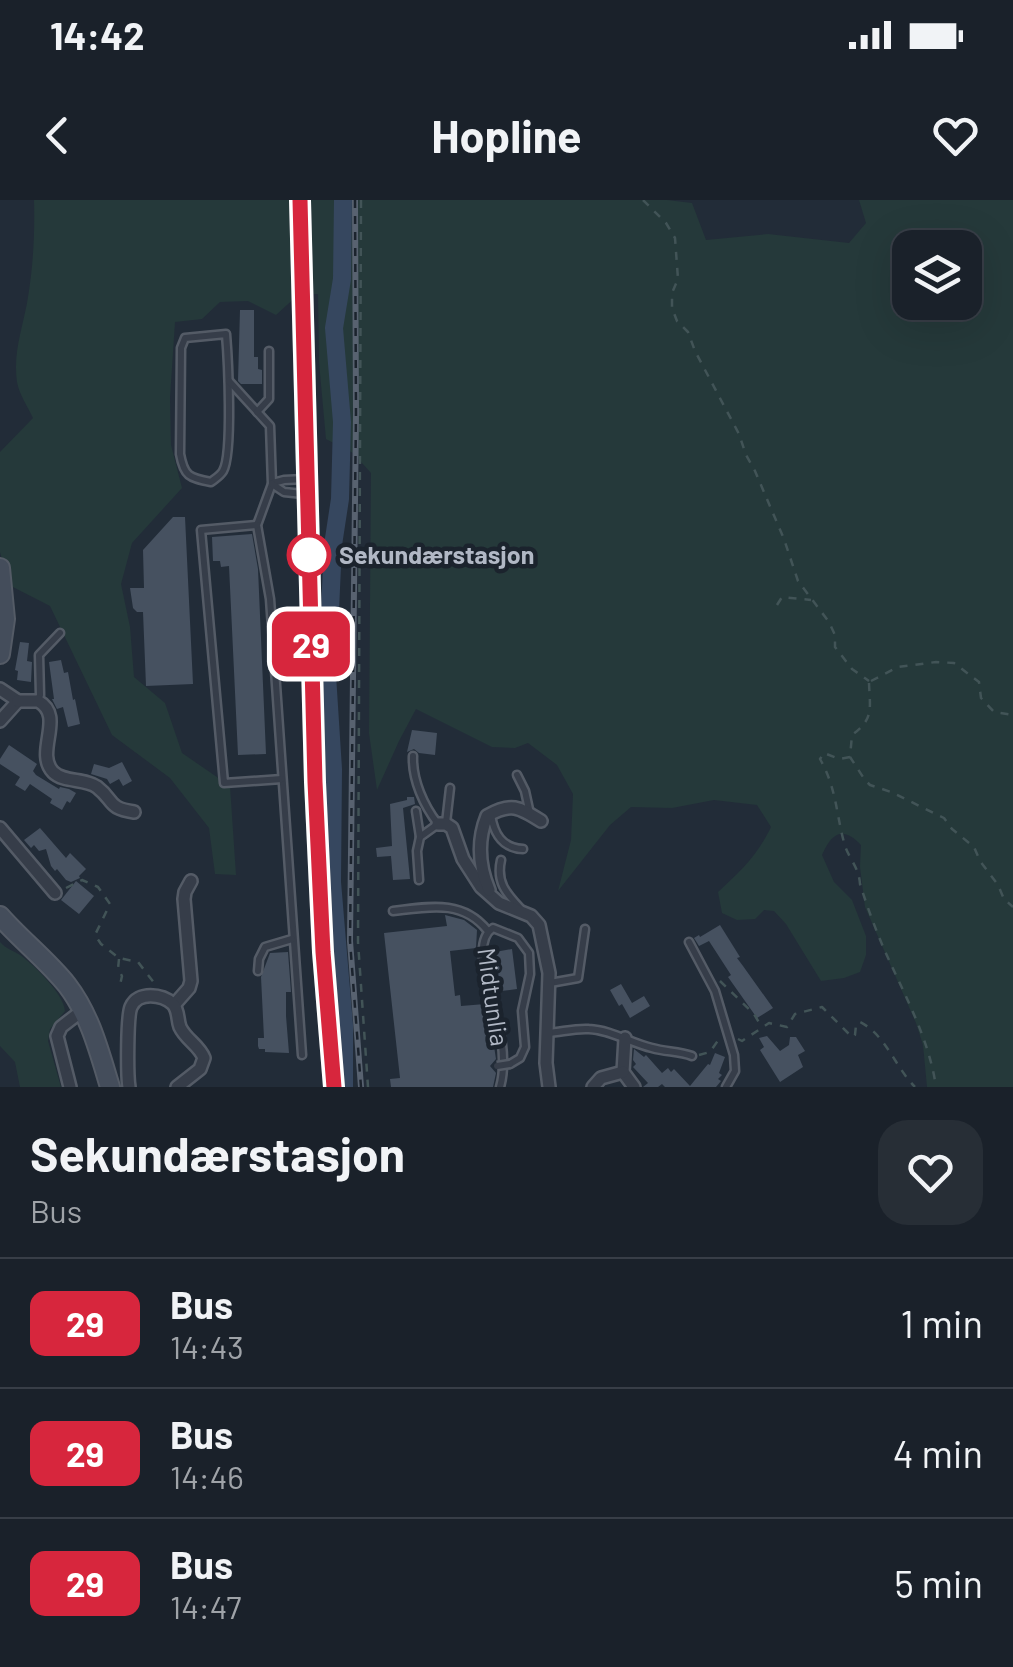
<!DOCTYPE html>
<html lang="en">
<head>
<meta charset="utf-8">
<style>
  :root { --surface:#1a212a; --page:#272e36; --text:#f1f3f6; --muted:#9fa3a8; --line:#383e47 }
  body { margin:0; font-family:Barlow,sans-serif; background:var(--page); color:var(--text); height:100vh; display:flex; flex-direction:column; font-size:38px; white-space:nowrap }
  * { box-sizing:border-box; margin:0 }
  p { font-size:32px; color:var(--muted) }
  .icon { flex:none; width:55px; height:55px; fill:none; stroke:currentColor; stroke-width:2; stroke-linecap:round; stroke-linejoin:round }
  .map { position:relative; height:887px; overflow:hidden }
  .drawer { display:flex; flex-direction:column; background:var(--surface); flex:1 }
  .drawer>* { flex:none }
  .badge { padding:0 20px; border-radius:15px; font-size:35px; line-height:65px }
  .tools { position:absolute; left:892px; top:30px; display:grid; gap:20px }
  .tools a { display:grid; place-items:center; width:90px; height:90px; border-radius:20px; background:var(--surface); box-shadow:0 10px 40px #0002,0 0 0 2px var(--line); font-size:50px }
  .map>.badge { position:absolute; translate:-50% -50%; box-shadow:0 0 0 5px #fff }
  .round { display:grid; place-items:center; flex:none; width:105px; height:105px; border-radius:30px; background:var(--page) }
  .summary { display:flex; align-items:center; justify-content:space-between; height:170px; padding:0 30px }
  h1 { font-size:48px; font-weight:700; line-height:75px }
  ul { padding:0; list-style:none }
  li { display:flex; align-items:center; gap:30px; height:130px; padding:0 30px; border-top:2px solid var(--line) }
  li div { flex:1 }
  li b { display:block; font-size:38px }
  li em { font-style:normal }
  li .badge { min-width:110px; font-weight:700; text-align:center }
  .status { display:flex; justify-content:space-between; align-items:center; height:70px; padding:0 50px; background:var(--surface); direction:ltr }
  .status svg { height:28px; fill:currentColor }
  header { display:flex; justify-content:space-between; align-items:center; height:130px; padding:0 30px; background:var(--surface); font-size:45px; font-weight:700 }
  .map>svg:first-child { display:block }
  .green { fill:#25393a; fill-rule:evenodd }
  .lines { fill:none; stroke-linecap:round; stroke-linejoin:round }
  .river { stroke:#36475f; stroke-width:18 }
  .building { fill:#465160 }
  .lane-casing { stroke:#545b66; stroke-width:11 }
  .street-casing { stroke:#545b66; stroke-width:16 }
  .secondary-casing { stroke:#545b66; stroke-width:22 }
  .primary-casing { stroke:#3f4752; stroke-width:22 }
  .path { stroke:#425457; stroke-width:2.5; stroke-dasharray:8 8; stroke-linecap:butt }
  .lane { stroke:#363d49; stroke-width:6 }
  .street { stroke:#363d49; stroke-width:11 }
  .secondary { stroke:#444d5b; stroke-width:18 }
  .primary { stroke:#545c69; stroke-width:18 }
  .rail-casing { stroke:#586270; stroke-width:6 }
  .rail { stroke:#1b232d; stroke-width:2.5; stroke-dasharray:8; stroke-linecap:butt }
  .lane-bridge-casing { stroke:#545b66; stroke-width:11; stroke-linecap:butt }
  .lane-bridge { stroke:#363d49; stroke-width:6 }
  .line-casing { stroke:#fff; stroke-width:22 }
  .line { stroke:#d7263d; stroke-width:15 }
  .stop-dot { fill:#fff; stroke:#d7263d; stroke-width:5 }
  .labels { text-anchor:middle; stroke-width:9; stroke-linejoin:round; paint-order:stroke }
  .stop-label { font-size:25px; font-weight:bold; fill:#b1b8c5; stroke:#1b232d; text-anchor:start }
  .street-label { font-size:25px; fill:#b1b8c5; stroke:#1b232d }
</style>
</head>
<body>
<div class="status"><b>14:42</b><svg viewBox="0 0 49 12"><path d="M0 12V9h3v3zM5 12V6h3v6zM10 12V3h3v9zM15 12V0h3v12zM26 1h20v11H26zM47 4h2v5h-2z"/></svg></div>
<header><svg class="icon" aria-label="back" viewBox="0 0 24 24"><path d="M15 5l-7 7 7 7"/></svg>Hopline<svg class="icon" aria-label="heart" viewBox="0 0 24 24"><path d="M12 20l-8-8c-3-5 5-10 8-4 3-6 11-1 8 4z"/></svg></header>
<div class="map">
<svg width="1013" height="887" viewBox="0 0 1013 887">
  <rect width="100%" height="100%" fill="#222c38"/>
  <g class="green">
    <path d="M34,0H667L692,3L706,40L768,34L849,43L866,23L859,0H1013V887H927L923,845L916,823L865,707L860,667L861,645C843,626 832,632 822,655L834,682L852,700L866,736V755L860,772L844,778L821,781L786,724L774,711L764,710L755,719L737,720L722,713L718,692C741,671 757,656 771,627L757,605L714,600L672,608L631,607L610,625L558,691L571,640L573,594L557,565L528,543L515,548L492,547L416,509L399,541L377,590L369,533L371,273L353,253L326,239L319,162L318,94H299L276,115L248,101L220,102L202,119L175,122L170,198L171,245L182,288L132,343L121,384L130,427L134,477L165,503L182,553L230,586L236,675L215,674L209,628L170,578L112,535L50,406L9,385L0,352V252L33,218C28,207 19,194 17,182C13,153 22,130 27,103C33,69 35,35 34,0ZM910,48H965V102H910Z"/>
    <path d="M0,742C6,749 12,750 20,755C34,765 64,794 65,811L50,829L48,841L61,887H20L15,862L0,846Z"/>
  </g>
  <g class="lines">
    <path class="river" d="M343,0L342,79L334,128L342,222L340,299L333,345L327,475L333,569L332,682L344,825V887"/>
  </g>
  <g class="building">
    <path d="M240,110H254V157H258V169L262,170V184H241L238,181Z"/>
    <path d="M173,317H185L193,484L146,486L143,412H137L133,408L130,388H144L143,350Z"/>
    <path d="M252,334L258,369L266,554L238,555L229,366L221,367L220,361H213L212,337Z"/>
    <path d="M20,442L29,443L27,461L32,462L31,482L17,480L18,471L15,470Z"/>
    <path d="M61,460L64,473L68,472L73,500L75,499L80,524L68,527L63,507L57,509L52,499H54L49,462Z"/>
    <path d="M412,530L437,533L435,555L419,553L414,549L407,552Z"/>
    <path d="M9,545L37,564L33,571L36,575L59,589L60,587L69,589L76,593L70,603L67,601L62,610L50,603L52,599L30,584L25,591L15,585L20,577L0,564V559Z"/>
    <path d="M122,562L132,581L123,586L119,579L110,584L107,579L91,574L94,564L109,568Z"/>
    <path d="M407,597H414L415,604L403,608L410,679L393,680L391,656L377,657L376,648L392,646L390,604L407,600Z"/>
    <path d="M40,628L66,658L70,653L86,669L79,676L80,678L71,682L66,680L57,669L55,671L51,666L46,649L39,651L34,645L31,648L24,640Z"/>
    <path d="M76,681L94,696L79,714L61,700Z"/>
    <path d="M445,715L464,720L477,730L476,748L450,751L455,796L460,795L461,806L485,804L488,808L496,859L490,866L496,873L493,887H391L390,879L400,878L384,733L447,726Z"/>
    <path d="M720,725L740,757L737,758L743,766L773,808L757,818L728,777L731,775L709,741L699,746L694,738L699,735L700,737Z"/>
    <path d="M512,749L517,789L501,791L495,752Z"/>
    <path d="M288,752L291,792H286V816L289,853L265,852V849H259L258,846V838H264L261,777L270,753Z"/>
    <path d="M621,784L632,803L644,796L650,806L630,818L622,804L619,806L610,790Z"/>
    <path d="M767,836L780,851L789,845L790,837H796L805,851L798,855L803,867L780,882L760,850L764,847L759,838Z"/>
    <path d="M634,849L644,857L646,855L662,873L668,868L671,872L674,869L690,886L708,864L710,865L715,853L725,857L719,873L722,875L718,879L721,881L716,887H665L662,884L658,887H643L648,883L633,867L636,864L633,860Z"/>
  </g>
  <g class="lines">
    <defs>
      <g id="lane">
        <path d="M226,134C228,158 233,254 223,271C220,276 216,278 211,282C189,278 184,276 180,254L181,148L185,138Z"/>
        <path d="M229,181L270,226L272,284L257,325L270,399L302,855"/>
        <path d="M257,212L269,199V151"/>
        <path d="M273,283L284,280L305,279"/>
        <path d="M272,284L284,292L303,294"/>
        <path d="M257,325L201,330L224,583L282,579"/>
        <path d="M38,501L40,495L39,455L60,433"/>
        <path d="M413,556C412,580 424,606 438,624L420,637L417,651L419,680"/>
        <path d="M517,575L525,591L530,614"/>
        <path d="M416,611L420,637"/>
        <path d="M491,615C494,634 502,648 523,649"/>
        <path d="M446,623L450,588"/>
        <path d="M501,660C496,682 506,693 520,708"/>
        <path d="M393,711C428,707 462,699 487,730"/>
        <path d="M689,742L715,791L734,855L735,871L726,887"/>
        <path d="M258,771L259,759L265,747L292,739"/>
        <path d="M550,783L578,778L585,729"/>
        <path d="M548,833C562,832 575,828 589,829C611,830 631,843 652,848C666,852 679,851 692,856"/>
        <path d="M500,887C506,866 502,838 497,817C492,795 470,743 493,728L518,738L529,753L530,774L522,811L525,847L520,858L510,864"/>
      </g>
      <g id="street">
        <path d="M0,489L18,501L0,521"/>
        <path d="M18,501H38C66,516 34,552 53,572C64,583 85,578 97,587C115,601 107,608 134,612"/>
        <path d="M438,624H446L452,628L463,659L481,687L499,703L531,716L539,725L549,773L546,863L549,887"/>
        <path d="M0,628L55,693"/>
        <path d="M489,690C479,666 477,641 487,616C511,602 519,607 541,621"/>
        <path d="M174,805L189,788L191,781L184,699L185,692L191,681"/>
        <path d="M625,838L623,872L634,887"/>
        <path d="M70,887L57,836L61,827L83,810"/>
        <path d="M129,887C127,875 127,816 131,807C138,791 162,794 173,804C179,811 177,819 180,827C186,840 199,845 204,858L200,869L177,887"/>
        <path d="M593,887L601,878L623,872"/>
      </g>
      <g id="secondary">
        <path d="M0,368L5,419L0,454"/>
        <path d="M0,716C21,740 47,760 67,785C90,815 99,851 110,887"/>
      </g>
      <path id="primary" d="M300,0L315,582L323,751L334,887"/>
    </defs>
    <use href="#lane" class="lane-casing"/>
    <use href="#street" class="street-casing"/>
    <use href="#secondary" class="secondary-casing"/>
    <use href="#primary" class="primary-casing"/>
    <g class="path">
      <path d="M361,0L358,742L368,887"/>
      <path d="M643,0L666,23L675,38L678,79L672,93V108L677,121L688,132L695,151L739,234L746,255L755,271L784,339L798,381L829,422L835,435V447L852,469L869,481"/>
      <path d="M777,405L782,397L811,400"/>
      <path d="M871,481L898,467L936,462L954,463L979,482L981,498L994,512L1013,515"/>
      <path d="M869,483C870,509 874,519 852,535L850,557L865,580L870,585L891,592L944,618L952,629L974,647L980,661L998,685L1004,699L1013,707"/>
      <path d="M850,557L839,559L824,553L820,559C837,589 836,615 845,646C850,660 859,668 860,684C867,706 875,728 884,749C904,794 929,838 936,887"/>
      <path d="M66,688L82,680L98,687L110,704L95,735L101,744L119,758L138,762L155,784"/>
      <path d="M119,759L118,769L122,776L120,785"/>
      <path d="M720,781L754,814L761,826"/>
      <path d="M738,839L742,841L769,823L787,827L795,814L822,807L852,837L855,835L856,825L860,822C886,835 895,867 915,887"/>
      <path d="M699,855L710,852L719,839"/>
    </g>
    <use href="#lane" class="lane"/>
    <use href="#street" class="street"/>
    <use href="#secondary" class="secondary"/>
    <use href="#primary" class="primary"/>
    <defs>
      <path id="rail" d="M355,0L356,213L350,741L361,887"/>
    </defs>
    <use href="#rail" class="rail-casing"/>
    <use href="#rail" class="rail"/>
    <defs>
      <path id="lane-bridge" d="M497,866L510,864"/>
    </defs>
    <use href="#lane-bridge" class="lane-bridge-casing"/>
    <use href="#lane-bridge" class="lane-bridge"/>
  </g>
  <g class="lines">
    <defs>
      <path id="line" d="M300,0L315,582L323,752L334,887"/>
    </defs>
    <use href="#line" class="line-casing"/>
    <use href="#line" class="line"/>
  </g>
  <circle class="stop-dot" cx="309" cy="355" r="20"/>
  <g class="labels">
    <g class="stop-label">
      <text x="339" y="364">Sekundærstasjon</text>
    </g>
    <g class="street-label">
      <text transform="translate(493 797) rotate(82)" y="9">Midtunlia</text>
    </g>
  </g>
</svg>
<div class="tools">
<a><svg class="icon" aria-label="layers" viewBox="0 0 24 24"><path d="M12 4l9 5-9 5-9-5zM3 14l9 5 9-5"/></svg></a>
</div>
<b class="badge" style="left:311px;top:444px;background:#d7263d;color:#fff">29</b>
</div>
<section class="drawer">
<div class="summary"><div><h1>Sekundærstasjon</h1><p>Bus</p></div><a class="round"><svg class="icon" aria-label="heart" viewBox="0 0 24 24"><path d="M12 20l-8-8c-3-5 5-10 8-4 3-6 11-1 8 4z"/></svg></a></div>
<ul>
<li><span class="badge" style="background:#d7263d;color:#fff">29</span><div><b>Bus</b><p>14:43</p></div><em>1 min</em></li>
<li><span class="badge" style="background:#d7263d;color:#fff">29</span><div><b>Bus</b><p>14:46</p></div><em>4 min</em></li>
<li><span class="badge" style="background:#d7263d;color:#fff">29</span><div><b>Bus</b><p>14:47</p></div><em>5 min</em></li>
</ul>
</section>
</body>
</html>
